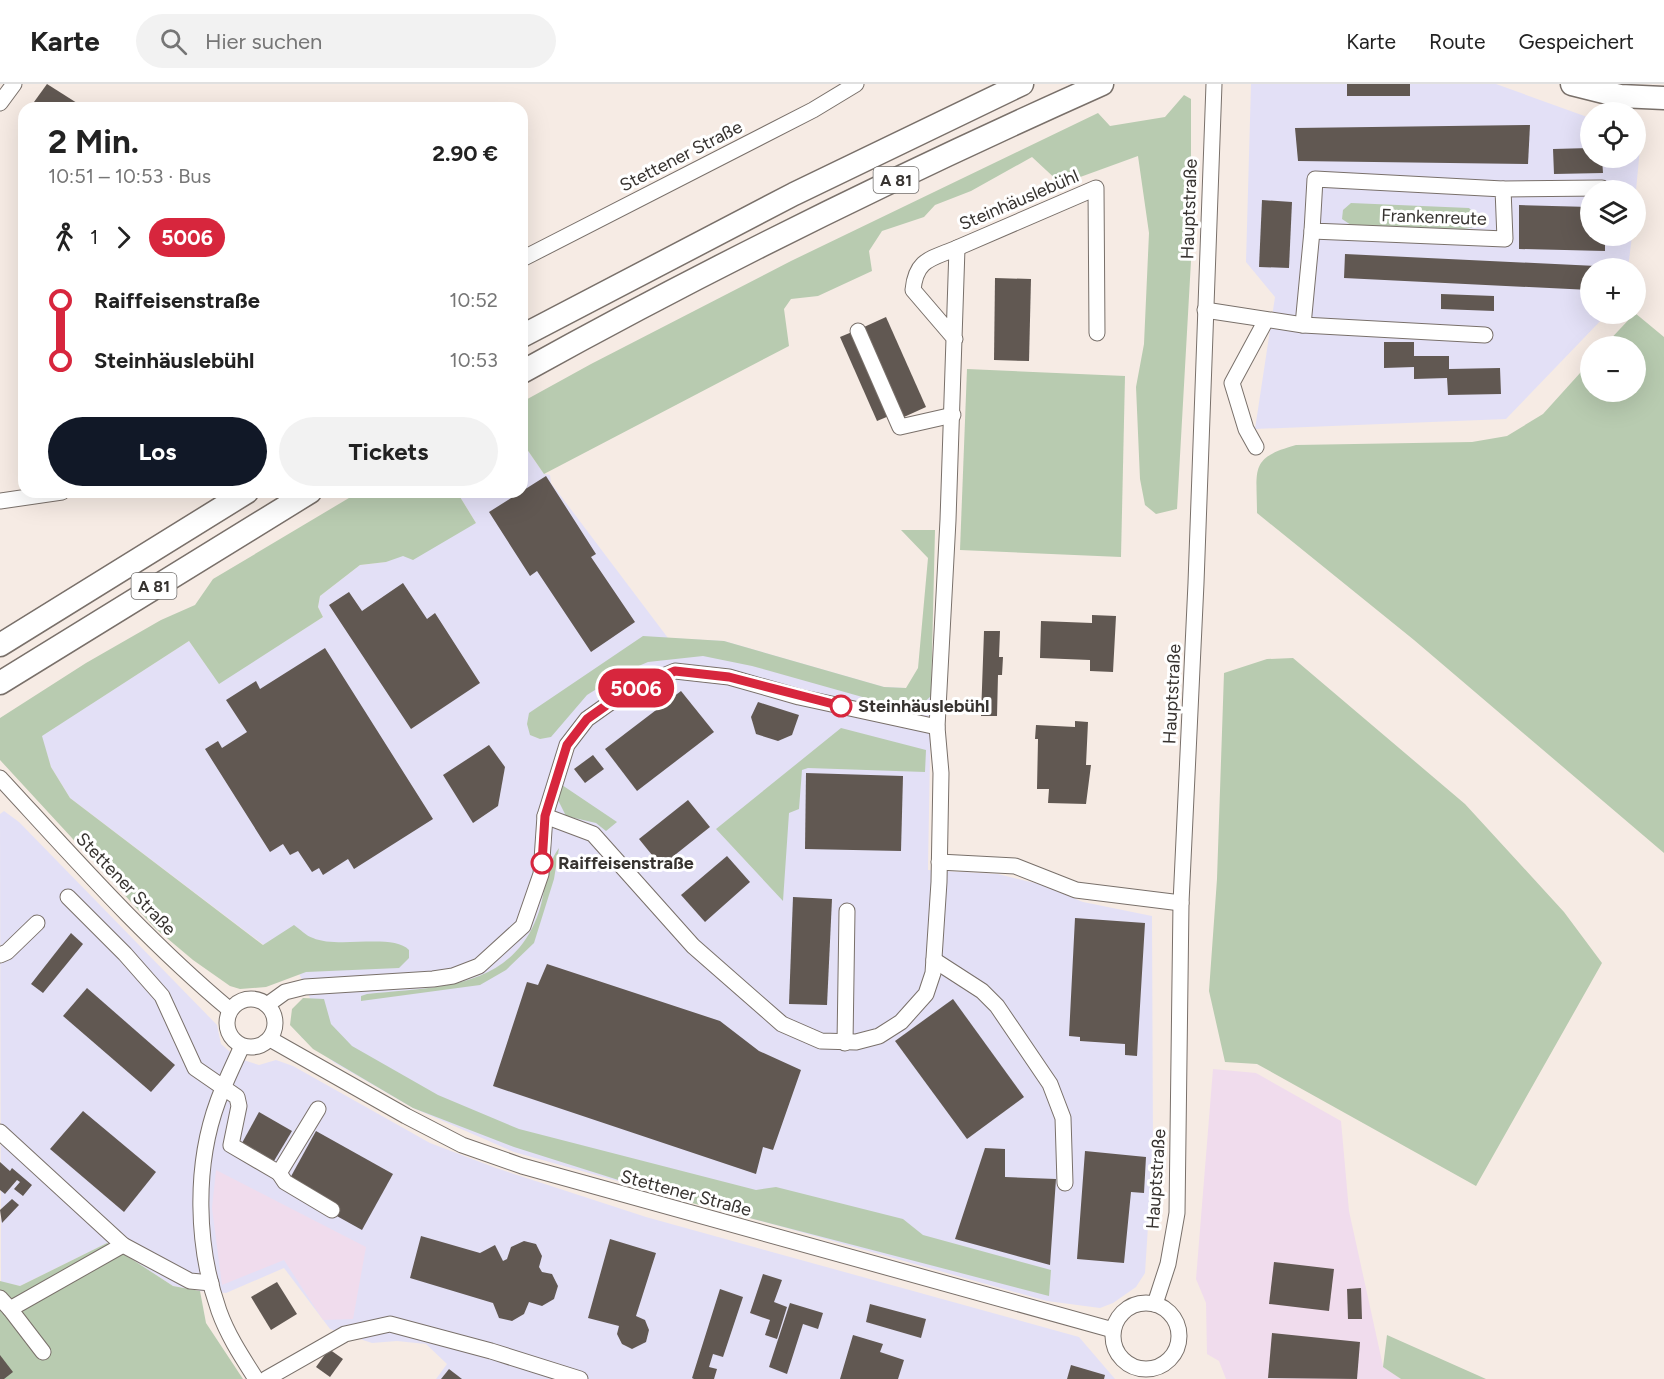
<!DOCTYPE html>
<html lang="de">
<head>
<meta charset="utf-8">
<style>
  :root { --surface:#fff; --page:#f2f2f2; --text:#222; --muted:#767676; --line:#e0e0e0; --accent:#111827 }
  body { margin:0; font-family:Figtree,sans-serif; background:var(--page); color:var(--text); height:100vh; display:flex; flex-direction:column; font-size:22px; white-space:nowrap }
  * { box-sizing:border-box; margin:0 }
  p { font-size:20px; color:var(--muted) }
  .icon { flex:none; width:33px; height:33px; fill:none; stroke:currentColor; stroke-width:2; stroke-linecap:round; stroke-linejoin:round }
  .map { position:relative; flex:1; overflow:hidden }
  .drawer { position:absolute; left:18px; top:18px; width:510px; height:396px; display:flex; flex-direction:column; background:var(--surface); border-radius:18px; box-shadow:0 6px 24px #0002 }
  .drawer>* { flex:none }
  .badge { padding:0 12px; border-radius:20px; font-size:21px; line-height:39px }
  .buttons { position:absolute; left:1580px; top:18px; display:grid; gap:12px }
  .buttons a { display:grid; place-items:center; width:66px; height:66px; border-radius:50%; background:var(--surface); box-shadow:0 6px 24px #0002; font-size:30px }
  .map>.badge { position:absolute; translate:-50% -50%; box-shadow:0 0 0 3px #fff }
  .legs { display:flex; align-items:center; gap:9px; height:66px; padding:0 30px; font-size:20px }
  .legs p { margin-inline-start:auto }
  .headline { display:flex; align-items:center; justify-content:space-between; height:102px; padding:0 30px }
  h1 { font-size:33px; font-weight:700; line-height:45px }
  .cta { display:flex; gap:12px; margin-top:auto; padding:12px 30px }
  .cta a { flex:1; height:69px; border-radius:36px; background:var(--accent); color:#fff; font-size:24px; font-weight:700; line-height:69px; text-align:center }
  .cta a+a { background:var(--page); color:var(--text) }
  ul { padding:0 30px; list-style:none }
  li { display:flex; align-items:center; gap:21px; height:60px; font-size:22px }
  li i { display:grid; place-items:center; width:9px; height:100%; margin:0 8px; background:currentColor }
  li i::after { content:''; width:15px; height:15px; margin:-8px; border:4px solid; border-radius:50%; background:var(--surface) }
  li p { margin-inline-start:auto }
  li:first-child i { background:linear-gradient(#0000 50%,currentColor 0) }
  li:last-child i { background:linear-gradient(currentColor 50%,#0000 0) }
  header { display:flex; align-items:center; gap:36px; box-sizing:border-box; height:84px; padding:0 30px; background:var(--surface); border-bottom:2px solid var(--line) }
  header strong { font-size:28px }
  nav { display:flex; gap:33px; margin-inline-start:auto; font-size:21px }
  .search { width:420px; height:54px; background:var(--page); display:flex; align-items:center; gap:15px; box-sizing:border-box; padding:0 21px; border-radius:33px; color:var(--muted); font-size:22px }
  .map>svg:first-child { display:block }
  .commercial { fill:#e3e0f6 }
  .industrial { fill:#f0dced }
  .green { fill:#b8cbb0 }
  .building { fill:#615852 }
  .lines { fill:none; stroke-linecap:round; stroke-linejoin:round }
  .minor-casing { stroke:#79706a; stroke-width:17 }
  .highway-casing { stroke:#79706a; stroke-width:25 }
  .minor { stroke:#fff; stroke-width:15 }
  .highway { stroke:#fff; stroke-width:22 }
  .line-1-casing { stroke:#fff; stroke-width:14 }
  .line-1 { stroke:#d7263d; stroke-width:9 }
  .stop-1-dot { fill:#fff; stroke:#d7263d; stroke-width:3 }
  .labels { text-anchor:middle; stroke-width:6; stroke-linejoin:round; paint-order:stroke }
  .shield { fill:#fff; stroke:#73706e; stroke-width:1.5 }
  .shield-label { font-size:16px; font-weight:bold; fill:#373330 }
  .street-label { font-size:18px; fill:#373330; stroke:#fff }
  .stop-label { font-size:18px; font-weight:bold; fill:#373330; stroke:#fff; text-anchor:start }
</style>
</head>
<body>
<header>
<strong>Karte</strong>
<div class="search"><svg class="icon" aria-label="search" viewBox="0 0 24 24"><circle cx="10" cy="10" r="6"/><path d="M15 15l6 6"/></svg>Hier suchen</div>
<nav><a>Karte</a><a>Route</a><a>Gespeichert</a></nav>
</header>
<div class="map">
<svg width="1664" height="1295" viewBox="0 0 1664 1295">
  <rect width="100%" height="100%" fill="#f6ebe4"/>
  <g class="commercial">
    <path d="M1251,0H1496L1590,34V74H1635V51L1641,53L1635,117V106H1590V152H1632L1628,184H1590V230H1607L1506,335L1255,345L1275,213L1246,178Z"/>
    <path d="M522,358L544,390L550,391L551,399L668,554L724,557L884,603L906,604L931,612L928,786L998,790L1039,800L1083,818L1152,832L1153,1065L1145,1189L1136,1203L1113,1219L1100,1224L1047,1217L514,1068L413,1024L335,979L301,953L302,920L310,914L298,887L70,714L51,683L41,652L189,557L219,599L323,533L318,523L320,512L360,481L386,478L476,439L457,408H522Z"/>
    <path d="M4,727L19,738L217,941L221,960L237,974L259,981L276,976L293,982L430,1059L496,1084L646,1133L1079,1253L1115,1295H436L447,1280L426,1260L397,1257L372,1259L330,1245L284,1184L226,1209L200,1207L173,1202L107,1159L20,1202L1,1198L0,730Z"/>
  </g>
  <g class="industrial">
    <path d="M1213,985L1256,989L1341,1037L1349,1127L1383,1282L1401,1295H1226L1219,1277L1207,1270L1206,1219L1196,1195Z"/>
    <path d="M216,1086L366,1163L353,1235L323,1236L284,1176L222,1201L212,1124Z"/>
  </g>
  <g class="green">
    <path d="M1184,11L1191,15V177L1177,425L1156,430L1145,421L1140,395L1136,303L1144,260L1149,149L1138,72L1061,100L1032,73L971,107L935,121L924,133L882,147L869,167L872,187L818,212L791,215L784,225L789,262L544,390L522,358V318L591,280L791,177L1098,29L1110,42L1165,33Z"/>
    <path d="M1351,119L1469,124L1477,132L1474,143L1464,145L1351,141L1342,135L1343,126Z"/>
    <path d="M1635,229L1664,253V769L1414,556L1257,429C1257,385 1249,374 1296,361L1472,358L1507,352L1543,330L1590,278V308H1635V262H1604Z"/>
    <path d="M967,285L1125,292L1121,473L960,466Z"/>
    <path d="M359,408H457L476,439L413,476L403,472L386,478L360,481L320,512L318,523L323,533L219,600L189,557L42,652L51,683L70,714L263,861L294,841C300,845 306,852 313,854C337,865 393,849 409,866V874L399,884L306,888L266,903L240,905L230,902L193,876L155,844L0,676V634L86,579L161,536L195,521L213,495Z"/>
    <path d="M901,446H935L931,612L919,623L905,625L752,582L703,572L648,578L622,589L587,611L551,653L540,655L530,651L527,640L529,629L643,552L724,557L884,603L906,604L918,584L928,474Z"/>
    <path d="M1293,574L1465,720L1564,828L1602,879L1476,1102L1257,980L1225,978L1209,907L1217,795L1224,589L1267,575Z"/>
    <path d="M841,644L926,666L925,688L808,684L802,686L799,725L789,729L783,817L716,745Z"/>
    <path d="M562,701L617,738L606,747L596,739L566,732L558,716Z"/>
    <path d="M559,764L554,795L534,859L506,886L480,901L361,917V912L367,910C431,903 505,907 535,838C547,813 542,787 559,764Z"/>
    <path d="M303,914L324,915L331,940L352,962L438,1011L519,1045L756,1106L776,1103L903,1135L923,1151L1051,1186L1049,1212L688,1118L514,1063L413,1024L313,965L290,941L292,925Z"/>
    <path d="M107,1159L173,1202L200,1207L206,1239L243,1295H0V1197L20,1202Z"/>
    <path d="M1387,1251L1486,1295H1401L1383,1283Z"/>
  </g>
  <g class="building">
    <path d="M47,0L77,19L73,24H43L34,18Z"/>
    <rect x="1347" y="0" width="63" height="12"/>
    <path d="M1530,41L1528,80L1298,77L1295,44Z"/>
    <path d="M1590,64V74H1602L1603,89L1554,90L1553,65Z"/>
    <path d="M1262,116L1292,118L1289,184L1259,183Z"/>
    <path d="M1519,121L1590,123V152H1605V167L1519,165Z"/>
    <path d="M1345,170L1617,183V184H1590V206L1344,194Z"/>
    <path d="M995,194L1031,195L1029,277L994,276Z"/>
    <path d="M1441,210L1494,212V227L1441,225Z"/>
    <path d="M886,233L926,323L904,333L864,243Z"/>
    <path d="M852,248L889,332L877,337L840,253Z"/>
    <path d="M1384,258H1414V272H1449V285L1500,284L1501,310L1448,311L1447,294L1414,295V283L1384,284Z"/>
    <path d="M546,392L596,470L591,473L635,538L591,568L537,487L530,492L489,428Z"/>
    <path d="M403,499L427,535L435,529L480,599L411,645L329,521L349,508L362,527Z"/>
    <path d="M1092,531L1116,532L1113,588L1090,587V576L1040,574L1041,537L1092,539Z"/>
    <path d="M984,547H1000L999,573H1003L1002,591H998L997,632H981Z"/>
    <path d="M325,564L433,735L354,785L348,775L323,791L319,784L312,788L298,767L290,771L283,760L270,768L205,665L218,657L222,664L247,648L226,616L256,597L260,605Z"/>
    <path d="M681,607L714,648L637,707L605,665Z"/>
    <path d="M758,618L799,631L792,651L778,657L756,650L751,633Z"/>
    <path d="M1075,637L1088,638L1086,681H1091L1086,720L1048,719L1049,705H1037L1038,655H1035L1036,641L1075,643Z"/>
    <path d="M489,661L505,683L498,722L473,739L443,691Z"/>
    <path d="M593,671L604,685L585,699L574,685Z"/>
    <path d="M806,689L903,692L901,767L805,765Z"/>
    <path d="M688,716L710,743L661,782L639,755Z"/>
    <path d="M727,772L750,798L705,838L681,811Z"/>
    <path d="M793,813L832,815L827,921L789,920Z"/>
    <path d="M1075,834L1145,839L1137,972L1125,971V960L1080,957V953L1069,952Z"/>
    <path d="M71,849L83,860L43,909L31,900Z"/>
    <path d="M547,880L720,937L759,967L801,986L773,1066L763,1063L756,1090L493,1002L527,898L538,901Z"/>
    <path d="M87,904L175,981L151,1008L63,932Z"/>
    <path d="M953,915L1024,1013L967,1055L895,957Z"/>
    <path d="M83,1027L156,1088L124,1128L50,1065Z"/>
    <path d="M259,1028L292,1047L274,1077L242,1059Z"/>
    <path d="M316,1047L393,1090L362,1146L335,1131L289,1096Z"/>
    <path d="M985,1064L1005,1065V1093L1056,1095L1050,1181L955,1155Z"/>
    <path d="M1085,1067L1146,1073L1144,1109L1131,1108L1124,1179L1077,1175Z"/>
    <path d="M0,1078L10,1087L12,1084L32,1101L23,1112L14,1105L20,1098L17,1096L5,1110L0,1106Z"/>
    <path d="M12,1115L19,1121L2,1139L0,1126Z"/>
    <path d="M421,1152L480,1169L495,1161L503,1177L507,1175L511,1163L524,1157L536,1160L542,1172L539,1183L542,1188L552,1190L558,1202L554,1215L542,1222L529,1218L524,1230L512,1237L499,1234L493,1219L410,1194Z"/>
    <path d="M610,1155L656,1169L636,1232L645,1236L649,1246L646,1258L632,1265L622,1260L617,1250L619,1242L588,1234Z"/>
    <path d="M1274,1178L1334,1185L1329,1227L1269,1220Z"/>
    <path d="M763,1190L782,1196L774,1218L787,1223L777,1255L765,1251L770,1236L750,1229Z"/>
    <path d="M277,1198L297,1230L271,1246L251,1213Z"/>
    <path d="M1361,1204L1362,1235H1348L1347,1205Z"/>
    <path d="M720,1205L743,1213L723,1273L713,1270L709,1283L717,1285L714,1295H694L692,1294Z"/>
    <path d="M790,1219L823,1229L818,1245L803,1240L787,1290L769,1283Z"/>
    <path d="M870,1220L926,1235L921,1254L866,1238Z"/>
    <path d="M1272,1249L1360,1258L1357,1295L1268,1294Z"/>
    <path d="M853,1251L883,1260L880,1268L904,1276L898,1295H840Z"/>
    <path d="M329,1265L343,1275L330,1293L316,1283Z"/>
    <path d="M0,1271L13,1288L4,1295H0Z"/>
    <path d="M1071,1281L1105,1291L1104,1295H1067Z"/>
    <path d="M449,1285L462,1295H441Z"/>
  </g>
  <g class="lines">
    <defs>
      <g id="minor">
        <path d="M0,19L14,0"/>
        <path d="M1315,95L1503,105L1505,155L1312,147Z"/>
        <path d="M1503,105L1602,104"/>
        <path d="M957,164L1096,104L1097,249"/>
        <path d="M522,175L813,26L856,0"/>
        <path d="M1205,226L1303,241L1485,251"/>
        <path d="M1303,241L1312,147"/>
        <path d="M858,247L900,343L953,331"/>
        <path d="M1256,363L1246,345L1232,299L1266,236"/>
        <path d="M0,417L62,408"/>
        <path d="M0,694C74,774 146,856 230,926"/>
        <path d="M545,732L593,750L693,862L782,940L821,957L856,958L879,952L901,938L926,910L933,889L939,798L941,689L937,643L948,436L957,164C931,175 916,175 913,206L955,255"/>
        <path d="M939,778L1015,782L1076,806L1181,819"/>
        <path d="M68,813L125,870L162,912L195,984L237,1013L239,1022L231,1061L279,1089L318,1025"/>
        <path d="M0,871L7,868L37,839"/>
        <path d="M934,876L982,907L997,922L1050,1000L1063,1034L1065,1099"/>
        <circle cx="251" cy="939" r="24"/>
        <path d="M267,921L285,908L305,903L433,895L453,892L479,882L523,842L541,790L545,732L567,661L587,635L625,608L675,587L729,593L799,613L937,643"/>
        <path d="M270,955L406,1032L462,1061L522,1082L1113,1246"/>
        <path d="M845,959L847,827"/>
        <path d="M242,962C234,980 225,998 218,1017C194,1082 196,1162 219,1227C228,1252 242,1273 256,1295"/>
        <path d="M0,1048L123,1161L190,1197L211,1199"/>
        <path d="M279,1089L285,1098L332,1126"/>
        <path d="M0,1214L10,1225L123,1161"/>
        <circle cx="1146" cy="1252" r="33"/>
        <path d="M1155,1220L1168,1180L1177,1129L1181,819L1196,499L1214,0"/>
        <path d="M10,1225L43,1268"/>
        <path d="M266,1295L345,1250L390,1240L491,1267L580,1295"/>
      </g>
      <g id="highway">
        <path d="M1572,0L1620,12L1664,14"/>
        <path d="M522,252L794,110L1022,0"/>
        <path d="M522,288C711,183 905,88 1102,0"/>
        <path d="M0,561L247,408"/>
        <path d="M0,599L310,408"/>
      </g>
    </defs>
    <use href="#minor" class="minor-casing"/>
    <use href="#highway" class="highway-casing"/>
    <use href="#minor" class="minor"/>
    <use href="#highway" class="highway"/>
  </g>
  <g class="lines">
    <defs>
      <path id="line-1" d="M542,779L545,732L567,661L587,635L625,608L675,587L729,593L841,622"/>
    </defs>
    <use href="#line-1" class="line-1-casing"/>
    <use href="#line-1" class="line-1"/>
  </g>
  <g class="stop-1-dot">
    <circle cx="841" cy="622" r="10"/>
    <circle cx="542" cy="779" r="10"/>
  </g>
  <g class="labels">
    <g class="shield">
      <rect x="873.5" y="83" width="45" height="26" rx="4.5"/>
      <rect x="131.5" y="489" width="45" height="26" rx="4.5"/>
    </g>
    <g class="shield-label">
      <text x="896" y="102">A 81</text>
      <text x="154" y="508">A 81</text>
    </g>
    <g class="street-label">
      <text transform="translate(681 72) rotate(-27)" y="6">Stettener Straße</text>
      <text transform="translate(1019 116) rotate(-23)" y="6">Steinhäuslebühl</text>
      <text transform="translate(1189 125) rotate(-88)" y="6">Hauptstraße</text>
      <text transform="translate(1434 133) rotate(2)" y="6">Frankenreute</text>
      <text transform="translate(1172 610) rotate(-87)" y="6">Hauptstraße</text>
      <text transform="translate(126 800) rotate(46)" y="6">Stettener Straße</text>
      <text transform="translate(1156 1095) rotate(-86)" y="6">Hauptstraße</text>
      <text transform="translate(686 1109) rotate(15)" y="6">Stettener Straße</text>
    </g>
    <g class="stop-label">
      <text x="858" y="628">Steinhäuslebühl</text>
      <text x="558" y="785">Raiffeisenstraße</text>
    </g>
  </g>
</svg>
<div class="buttons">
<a><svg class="icon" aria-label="locate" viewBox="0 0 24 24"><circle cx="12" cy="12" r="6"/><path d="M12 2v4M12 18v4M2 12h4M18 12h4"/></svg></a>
<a><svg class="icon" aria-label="layers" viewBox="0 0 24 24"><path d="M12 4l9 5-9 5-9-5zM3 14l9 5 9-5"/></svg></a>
<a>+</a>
<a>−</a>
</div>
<b class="badge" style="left:636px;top:604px;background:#d7263d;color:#fff">5006</b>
<section class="drawer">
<div class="headline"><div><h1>2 Min.</h1><p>10:51 – 10:53 · Bus</p></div><b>2.90 €</b></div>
<div class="legs"><svg class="icon" aria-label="walk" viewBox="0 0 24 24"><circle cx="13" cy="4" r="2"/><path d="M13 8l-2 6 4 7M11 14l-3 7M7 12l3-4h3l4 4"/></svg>1<svg class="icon" aria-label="forward" viewBox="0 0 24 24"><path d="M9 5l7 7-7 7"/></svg><b class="badge" style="background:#d7263d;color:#fff">5006</b></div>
<ul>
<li><i style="color:#d7263d"></i><b>Raiffeisenstraße</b><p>10:52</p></li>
<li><i style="color:#d7263d"></i><b>Steinhäuslebühl</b><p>10:53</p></li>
</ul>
<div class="cta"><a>Los</a><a>Tickets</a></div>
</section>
</div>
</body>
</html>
